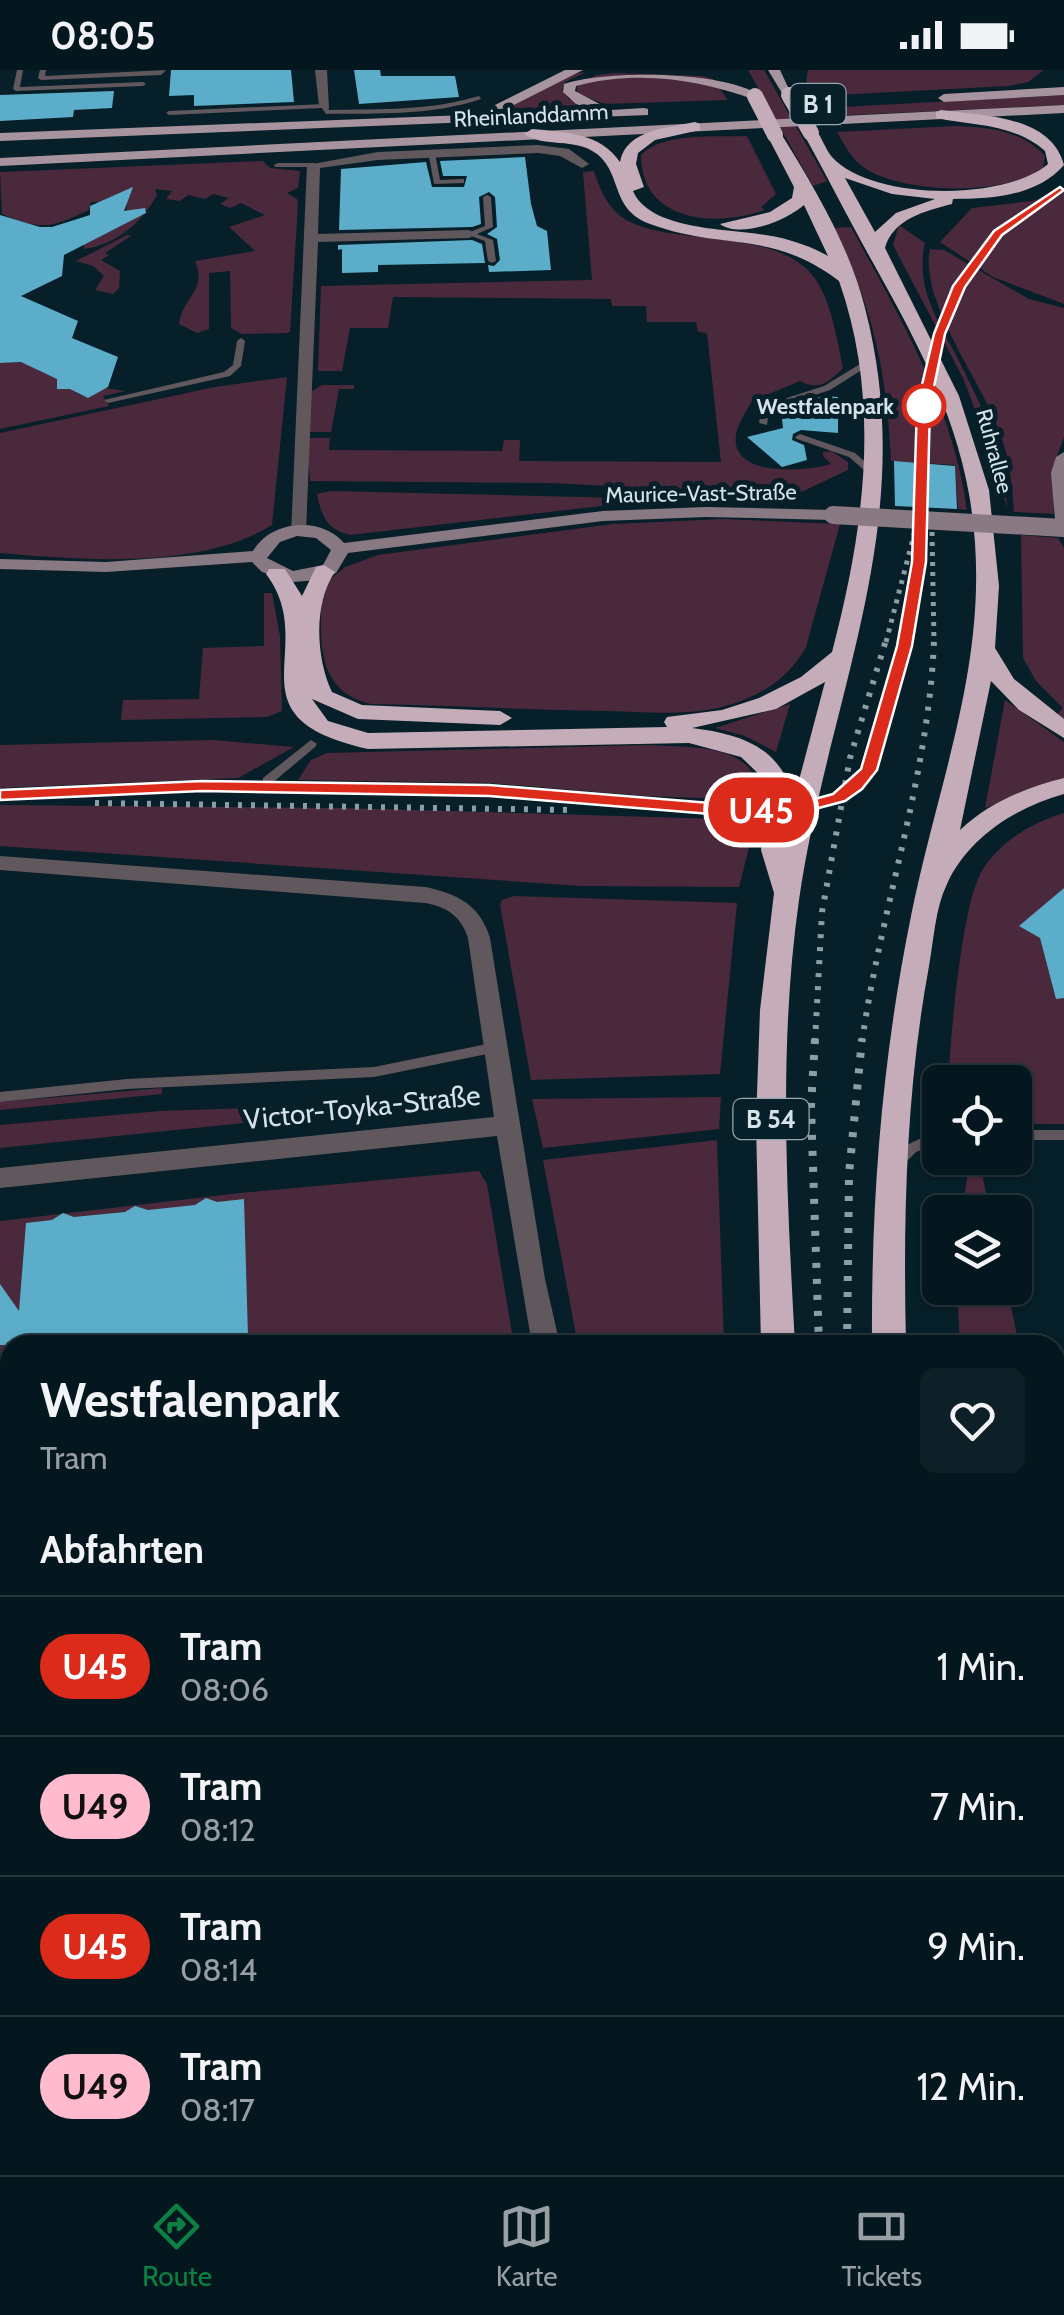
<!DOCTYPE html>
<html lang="de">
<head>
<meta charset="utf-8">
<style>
  :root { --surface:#05171e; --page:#0e2027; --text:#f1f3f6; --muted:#979fa4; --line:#26363c; --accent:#0b8043 }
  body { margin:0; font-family:Cabin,sans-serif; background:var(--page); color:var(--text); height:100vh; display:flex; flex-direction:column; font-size:38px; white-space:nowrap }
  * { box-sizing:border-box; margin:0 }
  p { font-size:32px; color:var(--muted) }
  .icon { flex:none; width:55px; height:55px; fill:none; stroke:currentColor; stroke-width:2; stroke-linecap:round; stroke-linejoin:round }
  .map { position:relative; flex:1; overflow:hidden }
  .sheet { position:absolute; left:0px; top:1265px; width:1065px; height:840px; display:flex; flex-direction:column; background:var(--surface); border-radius:30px 30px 0 0; box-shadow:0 2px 8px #0004,0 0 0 2px var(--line) }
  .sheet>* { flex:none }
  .badge { padding:0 20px; border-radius:32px; font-size:35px; line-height:65px }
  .fabs { position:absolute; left:922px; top:995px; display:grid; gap:20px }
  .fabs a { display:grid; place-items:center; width:110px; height:110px; border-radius:15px; background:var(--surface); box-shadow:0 2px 8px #0004,0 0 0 2px var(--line); font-size:50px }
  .map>.badge { position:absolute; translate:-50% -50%; box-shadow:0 0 0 5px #fff }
  h2 { padding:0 40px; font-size:38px; line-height:90px }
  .round { display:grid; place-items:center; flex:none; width:105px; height:105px; border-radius:15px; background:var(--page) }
  .headline { display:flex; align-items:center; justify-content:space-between; height:170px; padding:0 40px }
  h1 { font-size:48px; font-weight:700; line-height:75px }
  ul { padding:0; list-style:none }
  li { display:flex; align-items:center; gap:30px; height:140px; padding:0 40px; border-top:2px solid var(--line) }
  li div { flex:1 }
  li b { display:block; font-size:38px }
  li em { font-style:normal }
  li .badge { min-width:110px; font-weight:700; text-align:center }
  .status { display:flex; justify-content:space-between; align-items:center; height:70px; padding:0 50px; background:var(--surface); direction:ltr }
  .status svg { height:28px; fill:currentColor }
  .tabs { display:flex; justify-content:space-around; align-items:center; height:140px; border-top:2px solid var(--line); background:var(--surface); font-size:28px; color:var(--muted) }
  .tabs a { display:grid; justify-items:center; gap:5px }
  .tabs .current { color:var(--accent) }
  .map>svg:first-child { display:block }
  .green { fill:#4a293c }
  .building { fill:#5cadca }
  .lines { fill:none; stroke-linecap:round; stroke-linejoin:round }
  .lane { fill:#61585d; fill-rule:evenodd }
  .street { fill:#61585d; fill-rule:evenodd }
  .secondary { fill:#897982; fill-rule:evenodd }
  .primary { fill:#a8949e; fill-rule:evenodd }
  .highway { fill:#c4acb9; fill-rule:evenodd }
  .tram { stroke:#8c9da4; stroke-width:2.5 }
  .rail-far3 { stroke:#8c9da4; stroke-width:5; stroke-dasharray:4 6; stroke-linecap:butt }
  .rail-far2 { stroke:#8c9da4; stroke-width:6; stroke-dasharray:4 9; stroke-linecap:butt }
  .rail-far1 { stroke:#8c9da4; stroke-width:8; stroke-dasharray:5 11; stroke-linecap:butt }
  .rail { stroke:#8c9da4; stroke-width:10; stroke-dasharray:6 14; stroke-linecap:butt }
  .secondary-bridge { stroke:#897982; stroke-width:18 }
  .highway-bridge { stroke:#c4acb9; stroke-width:16 }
  .line { fill:#dc2a1b; stroke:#fff; stroke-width:2.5 }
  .stop-dot { fill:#fff; stroke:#dc2a1b; stroke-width:5 }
  .labels { text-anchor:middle; stroke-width:10; stroke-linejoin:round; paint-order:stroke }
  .far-street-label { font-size:22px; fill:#d5e3e9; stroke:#071f28 }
  .far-stop-label { font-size:22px; font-weight:bold; fill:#d5e3e9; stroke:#071f28; text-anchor:end }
  .shield { fill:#071f28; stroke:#97a8af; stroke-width:2.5 }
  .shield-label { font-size:25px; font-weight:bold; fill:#d5e3e9 }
  .street-label { font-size:28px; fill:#d5e3e9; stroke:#071f28 }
</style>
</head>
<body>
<div class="status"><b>08:05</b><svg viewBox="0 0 49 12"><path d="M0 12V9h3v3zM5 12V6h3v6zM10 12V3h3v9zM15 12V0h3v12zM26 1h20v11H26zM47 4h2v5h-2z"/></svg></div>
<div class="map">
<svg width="1064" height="2105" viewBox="0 0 1064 2105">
  <rect width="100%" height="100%" fill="#071f28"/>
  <g class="green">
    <path d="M748,0H764L827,111L813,116Z"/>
    <path d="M808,0H1044L1028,12L1008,16L817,26L806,11Z"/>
    <path d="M586,2L565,12L562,19L569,29L592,38L494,41C529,32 555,5 586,2Z"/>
    <path d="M615,3L702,6L713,9L728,30L604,34L577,23V15L597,5Z"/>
    <path d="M1064,25V35L828,46L824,38Z"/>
    <path d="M957,56C991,58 1021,60 1045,86L1043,98C1005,126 906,124 866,99C852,90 845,76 837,62Z"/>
    <path d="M747,66L776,124L761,137L765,140C715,158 641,152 641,85C662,62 717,67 747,66Z"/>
    <path d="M263,91L270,98L300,101L298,118L287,123L297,129L298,134L290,262L287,263L242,264L231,258L230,201L209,203V259L197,263L179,254C182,228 208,220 195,191L255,181L229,157L265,145L241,133L230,138L220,134L229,128L213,124L205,129L188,125L180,131L166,129L172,121L155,119L157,125C142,152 116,175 84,179L83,171L125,153L127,131L91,132L89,140C50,158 42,161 2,144L0,102Z"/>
    <path d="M594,101C600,120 609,141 628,151C679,177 780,157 816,210C832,234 837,270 843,298C830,312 819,321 800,311L752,331C747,340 740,351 737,360C724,408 806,402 831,394L823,386V382L831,381L848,392V400L793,426L552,413L310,411L307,368H330L329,380L502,381L504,370H520L519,391L721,392L707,263L698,262L696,252H647L646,236H612L611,229L393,227L388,258H350L342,301H318L321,216L592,210L583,102Z"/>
    <path d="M1064,121V234L993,207L940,172L972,138L1032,131Z"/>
    <path d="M899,155L925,173C914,221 942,256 962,297C984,340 1005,389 1007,438L991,382L963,308L893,175Z"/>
    <path d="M851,157C900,248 953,336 967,440L958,439L955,395L891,391C887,302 873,238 834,158Z"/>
    <path d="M127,165L131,166L105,183L109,185L101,190L120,201L119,218L113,224L95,220L104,206L93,196L76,191Z"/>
    <path d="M930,179L944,180L1029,229L1064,238V367L1053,397L1054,444L1014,442C1012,413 1009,385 998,358C980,309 919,230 930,179Z"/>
    <path d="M22,292L58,309V319L81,318L77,323L86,327L100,321L98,317L126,321L103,326L109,336L0,359V293Z"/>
    <path d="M287,307L272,455C200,500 82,490 0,483V363L215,317Z"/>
    <path d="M322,315H354V319H339L331,362H307L309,323Z"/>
    <path d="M331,421L624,428L627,433L350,465C326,459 322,447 317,424Z"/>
    <path d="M724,449L840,454L806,577C788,610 757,628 722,637C686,646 644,642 607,641C528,640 450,635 371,634C312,621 321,563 322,516L345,497L378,485L613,454Z"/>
    <path d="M1021,465L1058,468L1064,478V650L1057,644L1063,638L1036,611L1023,588Z"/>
    <path d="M264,523H272L280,566L282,641L267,647L121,650L123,630L199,629L203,578L264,576Z"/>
    <path d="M1005,630L1064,672V710L985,738Z"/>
    <path d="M790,634L776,682L745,666L715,658Z"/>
    <path d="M212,670L294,677L238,708L0,718V675Z"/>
    <path d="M647,675C676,677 728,674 749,698C756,707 756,719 758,730L645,726L489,713L298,710L311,690L327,683Z"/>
    <path d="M0,735L342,738L756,750L739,817L581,816L0,776Z"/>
    <path d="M1064,743V818L1020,856L1040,868L1054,921L1064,922V1054H1015V1012H948C951,967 961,834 983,799C1002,770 1032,753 1064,743Z"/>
    <path d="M514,826L737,833L720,1004L531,1010L500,835L502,830Z"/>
    <path d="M162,1018V1024L0,1040V1032Z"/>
    <path d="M721,1027L719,1059L543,1078L532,1029Z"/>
    <path d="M397,1033L398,1037L0,1078V1055L161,1041Z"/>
    <path d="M717,1070L724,1275H578L543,1090Z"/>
    <path d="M975,1088H998L999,1093L980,1094L990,1142H962L969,1095Z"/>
    <path d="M479,1101L487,1114L514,1275H10V2088L0,2090V1151L240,1123Z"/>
    <path d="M957,1218H1007L1019,1275H960Z"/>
    <path d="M1055,1438L1064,1479V1925H1055Z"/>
    <path d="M452,2095H758V2105H395Z"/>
  </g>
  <g class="building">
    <path d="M171,0H291L294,32L194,36V25L169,26Z"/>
    <path d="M354,0H380L381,6H455L459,27L359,34Z"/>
    <path d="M114,21L112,38L74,40L73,47L0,51V25Z"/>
    <path d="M525,87L531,134L537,156L547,161L551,200L489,202L488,195L494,196L500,190L497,169L487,164L497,157L495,127L489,122L479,127L481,154L472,157L339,160L341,99L426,92L432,117H464L467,106H443L440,91Z"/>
    <path d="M133,117L124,141L145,138L146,143L64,185L62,206L21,226L78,251L72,268L118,287L108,317L88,328L70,319H57V309L21,292L0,293V145L40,157H52L90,145V136Z"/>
    <path d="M472,170L482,174L485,193L378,195V202L342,203V179L338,180V175Z"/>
    <path d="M823,326L838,327V363L801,360L793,364L792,370L804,375L807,390L782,397L747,367L783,358L781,340L800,339L803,333Z"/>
    <path d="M894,391L955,396L957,439L895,436Z"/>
    <path d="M1064,818V928L1056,929L1040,868L1019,856Z"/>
    <path d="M206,1128L217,1132L244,1129L248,1266L168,1275H0V1214L19,1241L26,1153L52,1150L63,1143L74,1147L125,1142L135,1136L148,1140L195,1135Z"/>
  </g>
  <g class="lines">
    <g class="lane">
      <path d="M17,0H23L20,17L143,12L146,14L143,16L16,21L13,19Z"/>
      <path d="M40,0H46L45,6L166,0L161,5L41,10L38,8Z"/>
      <path d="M479,26L481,29C431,46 379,43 326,44L322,38L169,45L166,43L169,41L325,34L329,40C380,39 429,41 479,26Z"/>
      <path d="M428,81L435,83L440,110L461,109H464V113L434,114Z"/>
      <path d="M278,93H314L318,95L314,97H275L274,95Z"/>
      <path d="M487,125L491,127L493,157L477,164L493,170L496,191L492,193L488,191L485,171L465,164L485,156L483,127Z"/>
      <path d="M241,268L245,271L241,296L230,306L108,333L104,330L224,302L233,295L237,271Z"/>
      <path d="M870,288L874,291L873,293L830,320L800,330L798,336H792L791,333L769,340L767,355L759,353L762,336L824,316Z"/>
      <path d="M800,364L855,383L879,404L871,406L849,387L797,369L795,367Z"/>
      <path d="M311,670L317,674L315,677L271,714H263V708Z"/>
      <path d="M497,972L502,973L504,977L502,981L374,1007L127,1019L0,1032V1022L127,1009L374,997Z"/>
      <rect x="1015" y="1060" width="49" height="10"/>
      <path d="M940,1063V1073L916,1082L903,1095H893L891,1091C903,1073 920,1068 940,1063Z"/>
    </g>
    <g class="street">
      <path d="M315,0H327L329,39L319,36Z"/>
      <path d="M538,75L569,79L589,94L582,98L560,86L538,83L378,90L320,98L318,164L469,160L476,164L469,168L318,172L306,461L303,465H291L307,95L378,82Z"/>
      <path d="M0,786L425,817C458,824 480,835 490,868L545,1209L560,1275H532L497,1066L0,1118V1098L494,1047L468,868C461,846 447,837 425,833L0,800Z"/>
    </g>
    <g class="secondary">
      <path d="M1064,382V454L1055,449L1051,403L1056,387Z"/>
      <path d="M706,437L833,440L842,445L833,450L706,447L603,451L348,483L336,503L319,510L293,512L262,502L252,492L106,502L0,499V489L106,492L253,481C271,450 321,446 344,473L603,441ZM297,466L316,468L331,480L323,495L293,501L267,488L280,472Z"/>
    </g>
    <g class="primary">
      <path d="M565,0H583L496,44L596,40L576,34L563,22L564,14C603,0 725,0 761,26L755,30C698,9 637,0 576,16L575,21L611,40L644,38L648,39V45L0,71V63L491,44L489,38Z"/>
      <path d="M768,0H780L793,28H785Z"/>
      <path d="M1064,17V25L944,32L938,28L944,24Z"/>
      <path d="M1064,35V43L0,96V88Z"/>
    </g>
    <g class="highway">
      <path d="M941,40C983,46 1051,45 1064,95C1037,126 992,129 953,129L952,134C925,141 893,149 885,178L959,326L989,420L999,516L995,578L1014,609L1064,649V668L1019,640L991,611L960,760C990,732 1025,718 1064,708V724C1016,737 968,768 947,814C935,839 934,869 929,896C906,1021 903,1148 906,1275H872C871,1130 882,989 911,846C940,702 996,576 969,424C954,337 909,257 867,182C846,144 825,102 803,63L816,60C822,68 826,80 832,87C872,131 1005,131 1048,94L1045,81C1013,53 974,56 936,48V42ZM845,108L892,124L935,129L896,143L875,162Z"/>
      <path d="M695,52L700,54V60L655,70L638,83L636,94L644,117L633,121C651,163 737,158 777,167C795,171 812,177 828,186L804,135C786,151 740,169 720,154L770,142L792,128L794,117L767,65L780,62C813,115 850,177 865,238C921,453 829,623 799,830C778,978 787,1127 795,1275H761L756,1052L760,940L774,823L761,780L768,729L764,709L741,687L689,673L368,679C224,647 322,578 266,504L269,499H285L302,526L316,497L324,495L335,502C313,533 316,589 332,622L362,635L500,641L512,648L500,655L358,649L312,629L328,651L368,663L667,657L664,652L667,647L722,640L759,628L801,607L832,582C864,460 882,333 839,211C770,159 723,181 650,154C610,139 623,105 597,84C575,67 544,78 524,64L532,59C564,62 601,63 620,92C626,59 669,58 695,52ZM825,612L794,729C781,677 741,664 692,658L776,639Z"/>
      <path d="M839,2095H885L886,2105H840Z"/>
      <path d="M966,2095H1012L1013,2105H967Z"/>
    </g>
    <path class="tram" d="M724,741L735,740"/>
    <g class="rail-far3">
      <path d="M932,462L934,572"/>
      <path d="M886,572L915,461"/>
      <path d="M903,572L919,505"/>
    </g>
    <g class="rail-far2">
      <path d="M0,725L201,716L489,721L725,740"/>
      <path d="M95,733L575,740"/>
      <path d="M735,740C764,738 800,740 828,731C886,712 891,620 903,570"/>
      <path d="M815,972L822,842L850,688L886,570"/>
      <path d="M862,972C881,837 929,706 934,570"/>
    </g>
    <g class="rail-far1">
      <path d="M815,969L811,1036L819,1275"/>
      <path d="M847,1275L849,1104L862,969"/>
    </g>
    <g class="rail">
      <path d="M1055,1949L1064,1948"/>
      <path d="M1055,1981L1064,1980"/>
      <path d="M911,2095L912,2105"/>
      <path d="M939,2095L940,2105"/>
      <path d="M48,2105L95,2095"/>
      <path d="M201,2105L252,2095"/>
    </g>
    <path class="secondary-bridge" d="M833,445L1064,458"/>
    <g class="highway-bridge">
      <path d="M789,25L811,63"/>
      <path d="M755,26L775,65"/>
    </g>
  </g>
  <path class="line" d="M1060,117L1064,120L1002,165L965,217L945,264L930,336L926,492L912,576L877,700L862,719L845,731L800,743L735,746L489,726L202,721L0,730V720L202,711L489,715L735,735L800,733L833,724L861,699L897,576L912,492L917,336L934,264L953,216L994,161Z"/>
  <circle class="stop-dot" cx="924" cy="336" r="20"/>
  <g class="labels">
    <g class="far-street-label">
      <text transform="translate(531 45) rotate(-3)" y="8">Rheinlanddamm</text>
      <text transform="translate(995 381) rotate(75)" y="8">Ruhrallee</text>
      <text transform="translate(701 423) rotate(-1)" y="8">Maurice-Vast-Straße</text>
    </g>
    <g class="far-stop-label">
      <text x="894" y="344">Westfalenpark</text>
    </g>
    <g class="shield">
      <rect x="790.5" y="14" width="55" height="40" rx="8"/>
      <rect x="733.5" y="1029" width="75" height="40" rx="8"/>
    </g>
    <g class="shield-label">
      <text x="818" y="43">B 1</text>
      <text x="771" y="1058">B 54</text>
    </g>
    <g class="street-label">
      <text transform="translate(362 1037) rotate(-6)" y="10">Victor-Toyka-Straße</text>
    </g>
  </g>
</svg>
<div class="fabs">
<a><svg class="icon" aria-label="locate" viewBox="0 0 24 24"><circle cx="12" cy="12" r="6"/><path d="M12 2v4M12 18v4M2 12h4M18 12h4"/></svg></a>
<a><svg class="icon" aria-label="layers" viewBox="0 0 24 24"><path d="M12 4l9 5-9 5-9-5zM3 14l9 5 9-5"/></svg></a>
</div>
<b class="badge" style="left:761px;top:740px;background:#dc2a1b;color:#fff">U45</b>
<section class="sheet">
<div class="headline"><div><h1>Westfalenpark</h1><p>Tram</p></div><a class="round"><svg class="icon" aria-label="heart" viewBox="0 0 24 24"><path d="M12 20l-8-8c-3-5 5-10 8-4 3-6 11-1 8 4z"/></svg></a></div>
<h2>Abfahrten</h2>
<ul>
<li><span class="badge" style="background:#dc2a1b;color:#fff">U45</span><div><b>Tram</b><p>08:06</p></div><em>1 Min.</em></li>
<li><span class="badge" style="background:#ffbacd;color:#111">U49</span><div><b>Tram</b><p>08:12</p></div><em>7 Min.</em></li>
<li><span class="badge" style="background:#dc2a1b;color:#fff">U45</span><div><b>Tram</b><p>08:14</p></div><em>9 Min.</em></li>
<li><span class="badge" style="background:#ffbacd;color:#111">U49</span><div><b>Tram</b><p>08:17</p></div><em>12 Min.</em></li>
</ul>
</section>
</div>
<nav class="tabs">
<a class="current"><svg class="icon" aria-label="directions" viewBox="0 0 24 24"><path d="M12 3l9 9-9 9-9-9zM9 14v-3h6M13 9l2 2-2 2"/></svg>Route</a>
<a><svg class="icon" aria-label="map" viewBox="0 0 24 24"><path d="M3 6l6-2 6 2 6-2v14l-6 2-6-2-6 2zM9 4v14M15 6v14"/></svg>Karte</a>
<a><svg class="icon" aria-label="tickets" viewBox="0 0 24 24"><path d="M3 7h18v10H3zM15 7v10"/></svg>Tickets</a>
</nav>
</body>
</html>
